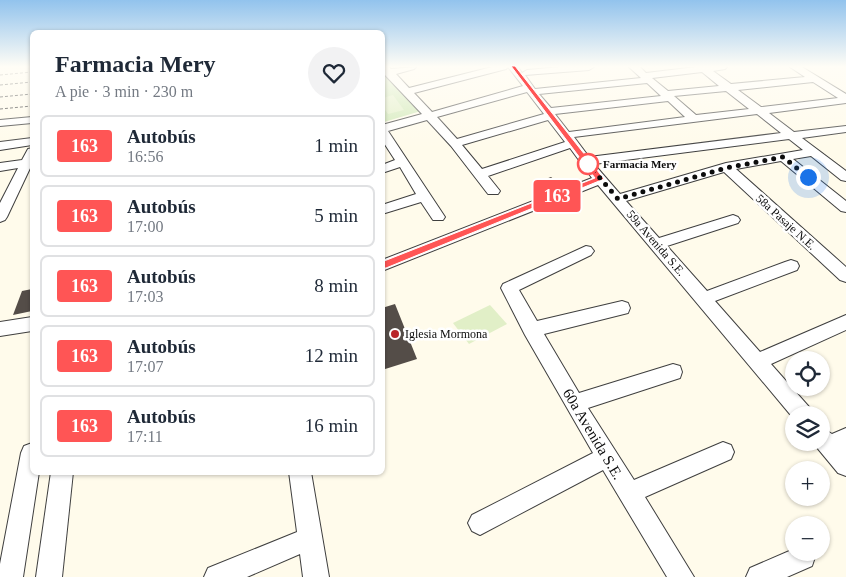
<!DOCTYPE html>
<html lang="es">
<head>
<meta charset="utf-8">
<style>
  :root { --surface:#fff; --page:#f2f2f3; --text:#1f2937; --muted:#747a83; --line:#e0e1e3 }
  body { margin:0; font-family:Georgia,serif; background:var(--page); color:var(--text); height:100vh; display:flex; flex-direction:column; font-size:19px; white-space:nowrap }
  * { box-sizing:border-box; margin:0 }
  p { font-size:16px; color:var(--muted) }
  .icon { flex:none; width:28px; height:28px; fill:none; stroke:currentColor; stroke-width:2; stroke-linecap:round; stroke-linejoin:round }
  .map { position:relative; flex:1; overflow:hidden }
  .drawer { position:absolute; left:30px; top:30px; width:355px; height:445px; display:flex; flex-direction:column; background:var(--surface); border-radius:8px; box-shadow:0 1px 4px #0004 }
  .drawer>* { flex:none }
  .badge { padding:0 10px; border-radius:4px; font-size:18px; line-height:32px }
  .buttons { position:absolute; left:785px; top:351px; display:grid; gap:10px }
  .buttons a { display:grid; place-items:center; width:45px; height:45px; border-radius:50%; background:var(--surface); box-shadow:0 1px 4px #0004; font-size:25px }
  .you { position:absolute; width:25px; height:25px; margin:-12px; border:4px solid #fff; border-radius:50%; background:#1a73e8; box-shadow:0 0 0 8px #1a73e833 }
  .map>.badge { position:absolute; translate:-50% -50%; box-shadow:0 0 0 2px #fff }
  .round { display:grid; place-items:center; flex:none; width:52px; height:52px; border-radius:26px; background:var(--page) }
  .summary { display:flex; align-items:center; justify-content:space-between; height:85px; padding:0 25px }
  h1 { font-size:24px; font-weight:800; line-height:38px }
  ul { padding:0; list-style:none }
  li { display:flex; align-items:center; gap:15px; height:62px; margin:0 10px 8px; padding:0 15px; border:2px solid var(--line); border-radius:8px }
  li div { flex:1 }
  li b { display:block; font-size:19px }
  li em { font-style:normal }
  li .badge { min-width:55px; font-weight:700; text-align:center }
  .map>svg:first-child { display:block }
  .green { fill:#cfe8b6 }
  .pitch { fill:#e1efc7 }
  .building { fill:#544d48 }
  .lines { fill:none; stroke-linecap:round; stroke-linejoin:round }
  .minor-casing { stroke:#3f3f3f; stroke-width:2 }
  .path { stroke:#2e2e2e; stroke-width:1; stroke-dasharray:3 2; stroke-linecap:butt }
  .minor { fill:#fff; fill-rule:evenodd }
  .line { fill:#f55; stroke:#fff }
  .walk { stroke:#0c0c0c; stroke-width:5; stroke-dasharray:0 9 }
  .stop-dot { fill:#fff; stroke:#f55; stroke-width:2.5 }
  .poi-dot { fill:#b9262a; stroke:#fff; stroke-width:2 }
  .labels { text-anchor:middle; stroke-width:5; stroke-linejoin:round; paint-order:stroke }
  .far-stop-label { font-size:11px; font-weight:bold; fill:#0c0c0c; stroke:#fff; text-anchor:start }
  .street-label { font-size:12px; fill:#0c0c0c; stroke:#fff }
  .poi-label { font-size:12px; fill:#0c0c0c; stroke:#fff; text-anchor:start }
  .near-street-label { font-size:15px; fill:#0c0c0c; stroke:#fff }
</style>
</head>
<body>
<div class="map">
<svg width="846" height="577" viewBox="0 0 846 577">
  <rect width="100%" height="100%" fill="#fffbeb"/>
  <path class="green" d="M382,72L421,111L384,122Z"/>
  <g class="pitch">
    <path d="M393,95L404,110L388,114L383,107V98Z"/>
    <path d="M490,305L507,324L469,344L453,323Z"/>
  </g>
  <g class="building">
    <path d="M551,177L561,185L543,192L532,184Z"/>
    <path d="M32,289V311L13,315L22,291Z"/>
    <path d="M395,304L417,359L382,370V308Z"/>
  </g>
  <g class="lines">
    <defs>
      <g id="minor">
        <path d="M382,67H389L391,69L416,67L414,69L396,74L409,88L492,67H508L506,69L414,93L432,112L523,86L508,67H518L522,73L527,70L560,67H594L589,70L525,75L535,89L641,78L629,67H640L646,73L696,67H727L725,69L713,71L731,84L805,77L790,67H802L846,94V103L769,113L794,132L846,126V132L802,138L846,171V181L841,180L811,156L793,159L846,201V212L841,211L781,161L736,169L846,267V282L840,280L724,172L626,201L659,238L733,215L738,217L740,220L738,223L667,246L707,291L785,262L791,260L797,262L799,266L797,270L715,301L760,352L846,315V330L771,364L810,408L813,415H794V419L598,185L382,271V260L592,178L570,148L488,176L500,191L498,194H488L451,146L427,120L388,131L445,217L443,220H433L421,202L382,214V205L416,194L400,167L382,173V165L395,160L382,140V125L422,114L385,75ZM702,72L719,86L668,91L652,78ZM813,82L838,98L761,107L738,90ZM647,83L661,96L551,108L539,94ZM726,91L749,109L696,115L674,96ZM527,92L544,114L457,139L437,117ZM668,101L685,117L569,132L555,114ZM757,114L781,133L589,157L574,137ZM548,120L565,142L482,169L462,145ZM789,139L803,150L726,163L620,194L594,164Z"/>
        <path d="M32,117V123L0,126V120Z"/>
        <path d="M32,138V145L0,150V142Z"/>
        <path d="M32,148V164L7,217L5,220L0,222V203L18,168L0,171V163L22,160L28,149Z"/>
        <path d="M586,246L591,247L594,251L591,255L519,290L537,321L622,301L628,303L630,308L628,313L544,334L579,393L673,364L680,366L682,372L680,378L588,408L634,480L723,442L731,445L734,452L731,459L645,497L694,577H667L603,470L480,535L472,531L468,523L472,515L593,453L525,335L501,288L503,284Z"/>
        <path d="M32,317V331L0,336V322Z"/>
        <path d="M821,427L832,434L846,428V476L838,473L814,444L813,442H821Z"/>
        <path d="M32,443V472H39L23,577H0V564L21,453L24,446Z"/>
        <path d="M51,472H73L62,577H36Z"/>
        <path d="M289,472H311L329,577H303L300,554L247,577H204L208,568L297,532Z"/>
        <path d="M794,549V552H813L815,557L812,566L787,577H746L750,568Z"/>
      </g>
    </defs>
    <use href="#minor" class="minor-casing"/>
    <g class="path">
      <path d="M0,75L32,72"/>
      <path d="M0,85L32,82"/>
      <path d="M0,97L32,94"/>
      <path d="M0,109L32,106"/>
    </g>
    <use href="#minor" class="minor"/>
  </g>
  <linearGradient id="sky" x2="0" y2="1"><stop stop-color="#92c3ed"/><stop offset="0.45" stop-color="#fffdf6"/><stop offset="1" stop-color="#fffdf6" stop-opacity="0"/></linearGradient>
  <rect width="846" height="148" fill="url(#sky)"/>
  <path class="line" d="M511,66H515L604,179L386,268H379V263L595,178Z"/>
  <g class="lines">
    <path class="walk" d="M588,164L618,199L726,168L783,157L808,177"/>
  </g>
  <circle class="stop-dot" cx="588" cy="164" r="10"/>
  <circle class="poi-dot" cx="395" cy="334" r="5"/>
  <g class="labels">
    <g class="far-stop-label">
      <text x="603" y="168">Farmacia Mery</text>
    </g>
    <g class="street-label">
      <text transform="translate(786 222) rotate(42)" y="4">58a Pasaje N.E.</text>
      <text transform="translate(656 243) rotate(49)" y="4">59a Avenida S.E.</text>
    </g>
    <g class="poi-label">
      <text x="405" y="338">Iglesia Mormona</text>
    </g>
    <g class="near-street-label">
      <text transform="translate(593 434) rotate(59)" y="5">60a Avenida S.E.</text>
    </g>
  </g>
</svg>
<div class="buttons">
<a><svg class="icon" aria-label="locate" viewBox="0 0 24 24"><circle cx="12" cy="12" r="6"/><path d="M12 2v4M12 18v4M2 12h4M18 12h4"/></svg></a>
<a><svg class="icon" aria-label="layers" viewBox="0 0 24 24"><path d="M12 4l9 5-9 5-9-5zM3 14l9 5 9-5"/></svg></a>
<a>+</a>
<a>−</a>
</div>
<div class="you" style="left:808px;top:177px"></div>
<b class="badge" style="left:557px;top:196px;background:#f55;color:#fff">163</b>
<section class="drawer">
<div class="summary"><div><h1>Farmacia Mery</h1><p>A pie · 3 min · 230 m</p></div><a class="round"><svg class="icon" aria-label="heart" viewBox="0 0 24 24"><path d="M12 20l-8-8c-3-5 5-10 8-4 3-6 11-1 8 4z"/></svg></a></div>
<ul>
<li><span class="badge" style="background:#f55;color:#fff">163</span><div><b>Autobús</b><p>16:56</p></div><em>1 min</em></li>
<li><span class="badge" style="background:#f55;color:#fff">163</span><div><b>Autobús</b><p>17:00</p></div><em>5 min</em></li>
<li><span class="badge" style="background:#f55;color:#fff">163</span><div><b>Autobús</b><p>17:03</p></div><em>8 min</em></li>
<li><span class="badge" style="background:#f55;color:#fff">163</span><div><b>Autobús</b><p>17:07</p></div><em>12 min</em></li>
<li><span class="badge" style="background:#f55;color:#fff">163</span><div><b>Autobús</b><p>17:11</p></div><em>16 min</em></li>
</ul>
</section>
</div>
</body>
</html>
